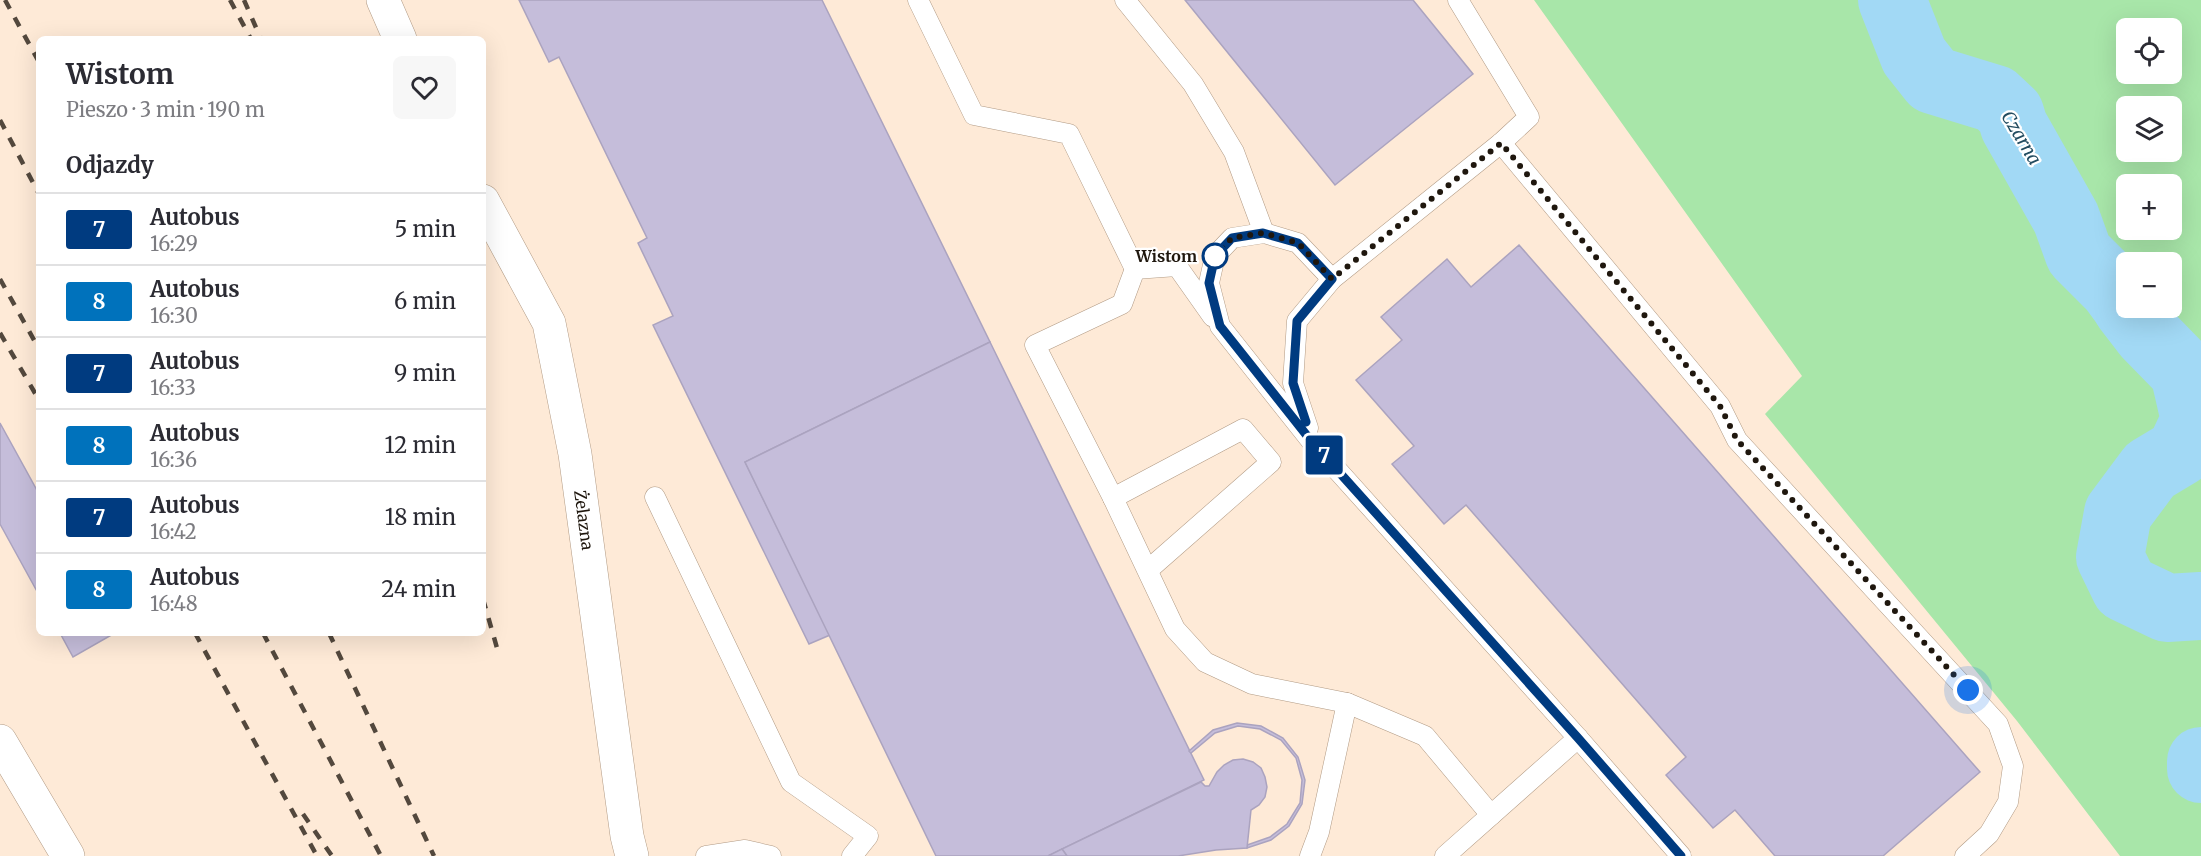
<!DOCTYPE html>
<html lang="pl">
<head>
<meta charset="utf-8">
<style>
  :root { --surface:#fff; --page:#f7f7f7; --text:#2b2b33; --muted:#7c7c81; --line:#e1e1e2 }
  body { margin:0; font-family:Merriweather,serif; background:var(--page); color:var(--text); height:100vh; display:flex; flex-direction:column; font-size:22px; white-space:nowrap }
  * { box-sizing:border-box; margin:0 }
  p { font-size:20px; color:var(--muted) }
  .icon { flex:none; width:33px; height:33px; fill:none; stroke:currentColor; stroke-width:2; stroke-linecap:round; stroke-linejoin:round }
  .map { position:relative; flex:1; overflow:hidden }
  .sheet { position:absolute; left:36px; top:36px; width:450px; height:600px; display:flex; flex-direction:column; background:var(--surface); border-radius:9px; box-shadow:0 6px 24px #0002 }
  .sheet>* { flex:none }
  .badge { padding:0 12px; border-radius:4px; font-size:21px; line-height:39px }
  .tools { position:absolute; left:2116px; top:18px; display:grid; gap:12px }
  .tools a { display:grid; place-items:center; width:66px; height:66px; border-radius:9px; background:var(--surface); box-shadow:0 6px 24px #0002; font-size:30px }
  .you { position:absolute; width:30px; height:30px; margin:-15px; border:4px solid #fff; border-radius:50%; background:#1a73e8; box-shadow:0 0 0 9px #1a73e833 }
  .map>.badge { position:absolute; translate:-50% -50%; box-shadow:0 0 0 3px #fff }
  h2 { padding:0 30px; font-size:22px; line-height:54px }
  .round { display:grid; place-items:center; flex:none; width:63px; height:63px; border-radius:9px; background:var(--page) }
  .summary { display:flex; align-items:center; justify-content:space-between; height:102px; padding:0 30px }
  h1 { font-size:28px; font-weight:700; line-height:45px }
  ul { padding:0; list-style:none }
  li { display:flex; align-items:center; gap:18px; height:72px; padding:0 30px; border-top:2px solid var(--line) }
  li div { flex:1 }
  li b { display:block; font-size:22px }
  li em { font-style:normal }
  li .badge { min-width:66px; font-weight:700; text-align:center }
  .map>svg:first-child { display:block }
  .green { fill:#a8e6a9; fill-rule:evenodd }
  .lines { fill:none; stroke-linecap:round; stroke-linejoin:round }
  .river { stroke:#a2d9f5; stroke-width:68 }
  .building { fill:#c5bdda; stroke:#aba3bf; stroke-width:1.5 }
  .lane-casing { stroke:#b19a84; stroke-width:21 }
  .street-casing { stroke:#b19a84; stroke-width:34 }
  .secondary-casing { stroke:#b19a84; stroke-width:34 }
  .lane { stroke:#fff; stroke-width:20 }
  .street { stroke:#fff; stroke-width:33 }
  .secondary { stroke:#fff; stroke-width:33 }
  .rail { stroke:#53483d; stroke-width:4.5; stroke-dasharray:10 10; stroke-linecap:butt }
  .line-casing { stroke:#fff; stroke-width:14 }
  .line { stroke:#003b80; stroke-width:9 }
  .walk { stroke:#1f170e; stroke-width:6; stroke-dasharray:0 10.8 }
  .stop-dot { fill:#fff; stroke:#003b80; stroke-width:3 }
  .labels { text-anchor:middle; stroke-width:4.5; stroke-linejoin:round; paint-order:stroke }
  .stop-label { font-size:16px; font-weight:bold; fill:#1f170e; stroke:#fff; text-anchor:end }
  .street-label { font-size:16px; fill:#1f170e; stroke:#fff }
  .water-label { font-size:18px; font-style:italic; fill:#224c60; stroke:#fff }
</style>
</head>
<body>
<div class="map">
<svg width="2201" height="856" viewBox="0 0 2201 856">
  <rect width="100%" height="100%" fill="#feead7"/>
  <path class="green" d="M1534,0H2201V856H2120L2017,721L1765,414L1802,376ZM2127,28H2172V74H2127ZM2127,106H2172V152H2127ZM2127,184H2172V230H2127ZM2127,262H2172V308H2127Z"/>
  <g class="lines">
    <g class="river">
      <path d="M1892,0L1914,56L1933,80L1995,99L2010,113L2014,126L2066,218L2079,254L2113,288L2127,307"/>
      <path d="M2127,308L2147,334L2184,372L2195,420L2180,452L2150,470L2118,513L2110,557L2125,588L2167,608L2201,606"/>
      <path d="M2201,761V769"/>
    </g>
  </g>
  <g class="building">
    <path d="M519,0H822L990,342L745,462L830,635L809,644L653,325L673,316L638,243L647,238L559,57L549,62Z"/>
    <path d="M1185,0H1413L1473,74L1335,185Z"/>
    <path d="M1519,245L1980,772L1883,856H1775L1735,810L1713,828L1666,775L1686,757L1466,505L1444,524L1392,464L1414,446L1356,380L1402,340L1381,317L1447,259L1471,287Z"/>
    <path d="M990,342L1204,780L1048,856H936L745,462Z"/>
    <path d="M0,423L39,494V595L0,524Z"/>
    <path d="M60,633H115L73,657Z"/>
    <path d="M1237,723L1261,726L1283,738L1298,757L1305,780L1302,804L1289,826L1271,840L1247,848V845L1270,837L1287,824L1300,803L1302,780L1296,758L1281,740L1260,729L1238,726L1215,733L1191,753L1189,751L1213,730Z"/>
    <path d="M1243,759L1253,762L1261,768L1265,777L1267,787L1265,797L1259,805L1251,810L1247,848L1216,850L1178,856H1067L1062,849L1201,782L1205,786H1209L1217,772L1224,765L1233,760Z"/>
    <path d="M1062,849L1067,856H1048Z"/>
  </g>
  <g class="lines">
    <defs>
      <g id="lane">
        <path d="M918,0L974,115L1069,134L1135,269L1177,266L1213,317"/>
        <path d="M1125,0L1193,84L1234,152L1264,233"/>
        <path d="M1501,143L1720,406L1737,440L1998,724L2013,766L2008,802L1989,834L1965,856"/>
        <path d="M1135,269L1122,304L1035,345L1113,498L1175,629L1205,662L1252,684L1347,703L1425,736L1491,815"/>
        <path d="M1332,279L1298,243L1264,233L1232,238L1215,256L1209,283L1220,326L1312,442L1578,738L1681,856"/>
        <path d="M1308,428L1293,383L1297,321L1332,279L1501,143L1529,117L1458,0"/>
        <path d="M655,497L791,782L868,836L852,856"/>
        <path d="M1113,498L1243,429L1271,462L1148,570"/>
        <path d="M706,856L745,850L771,856"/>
        <path d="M1310,856L1319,832L1347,703"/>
        <path d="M1445,856L1578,738"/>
      </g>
      <g id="street">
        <path d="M383,0L400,39"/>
        <path id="s1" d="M483,201L549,323L575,454L627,836L632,856"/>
      </g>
      <path id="secondary" d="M0,741L68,856"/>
    </defs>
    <use href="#lane" class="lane-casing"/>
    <use href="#street" class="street-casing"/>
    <use href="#secondary" class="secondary-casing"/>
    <use href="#lane" class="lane"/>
    <use href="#street" class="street"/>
    <use href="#secondary" class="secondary"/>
    <g class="rail">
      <path d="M5,0L39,62"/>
      <path d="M230,0L251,39"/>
      <path d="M244,0L261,39"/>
      <path d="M0,120L39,194"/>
      <path d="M0,279L39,349"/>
      <path d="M0,333L39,400"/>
      <path d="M483,599L499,655"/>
      <path d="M195,633L317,856"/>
      <path d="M263,633L381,856"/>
      <path d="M329,633L434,856"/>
      <path d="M303,814L332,856"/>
    </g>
  </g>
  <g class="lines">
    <defs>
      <path id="line" d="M1306,422L1293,383L1297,321L1332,279L1298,243L1263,233L1232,238L1215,256L1209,283L1220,326L1312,442L1578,738L1681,856"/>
    </defs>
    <use href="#line" class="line-casing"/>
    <use href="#line" class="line"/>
    <path class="walk" d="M1215,256L1232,238L1263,233L1298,243L1332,279L1501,143L1720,406L1737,440L1968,690"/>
  </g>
  <circle class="stop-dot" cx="1215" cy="256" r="12"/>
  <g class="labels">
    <g class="stop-label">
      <text x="1197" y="262">Wistom</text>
    </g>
    <g class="street-label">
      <text dy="6" stroke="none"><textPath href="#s1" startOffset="339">Żelazna</textPath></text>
    </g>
    <g class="water-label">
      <text transform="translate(2021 138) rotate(59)" y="6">Czarna</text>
    </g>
  </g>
</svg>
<div class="tools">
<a><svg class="icon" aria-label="locate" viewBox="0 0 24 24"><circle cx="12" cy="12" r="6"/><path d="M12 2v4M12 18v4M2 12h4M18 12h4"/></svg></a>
<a><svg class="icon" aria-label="layers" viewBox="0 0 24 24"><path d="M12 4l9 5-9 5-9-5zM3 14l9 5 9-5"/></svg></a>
<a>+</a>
<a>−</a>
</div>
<div class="you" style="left:1968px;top:690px"></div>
<b class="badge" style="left:1324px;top:455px;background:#003b80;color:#fff">7</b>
<section class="sheet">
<div class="summary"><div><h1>Wistom</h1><p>Pieszo · 3 min · 190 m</p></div><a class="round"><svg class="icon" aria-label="heart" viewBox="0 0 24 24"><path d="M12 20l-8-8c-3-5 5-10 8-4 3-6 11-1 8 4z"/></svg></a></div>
<h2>Odjazdy</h2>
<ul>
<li><span class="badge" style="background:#003b80;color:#fff">7</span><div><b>Autobus</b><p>16:29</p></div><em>5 min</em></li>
<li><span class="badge" style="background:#0072bc;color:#fff">8</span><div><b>Autobus</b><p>16:30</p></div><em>6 min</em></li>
<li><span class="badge" style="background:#003b80;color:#fff">7</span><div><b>Autobus</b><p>16:33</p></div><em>9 min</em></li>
<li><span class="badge" style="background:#0072bc;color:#fff">8</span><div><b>Autobus</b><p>16:36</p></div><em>12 min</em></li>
<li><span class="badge" style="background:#003b80;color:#fff">7</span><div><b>Autobus</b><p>16:42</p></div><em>18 min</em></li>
<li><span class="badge" style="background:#0072bc;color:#fff">8</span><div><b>Autobus</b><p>16:48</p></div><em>24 min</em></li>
</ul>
</section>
</div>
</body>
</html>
